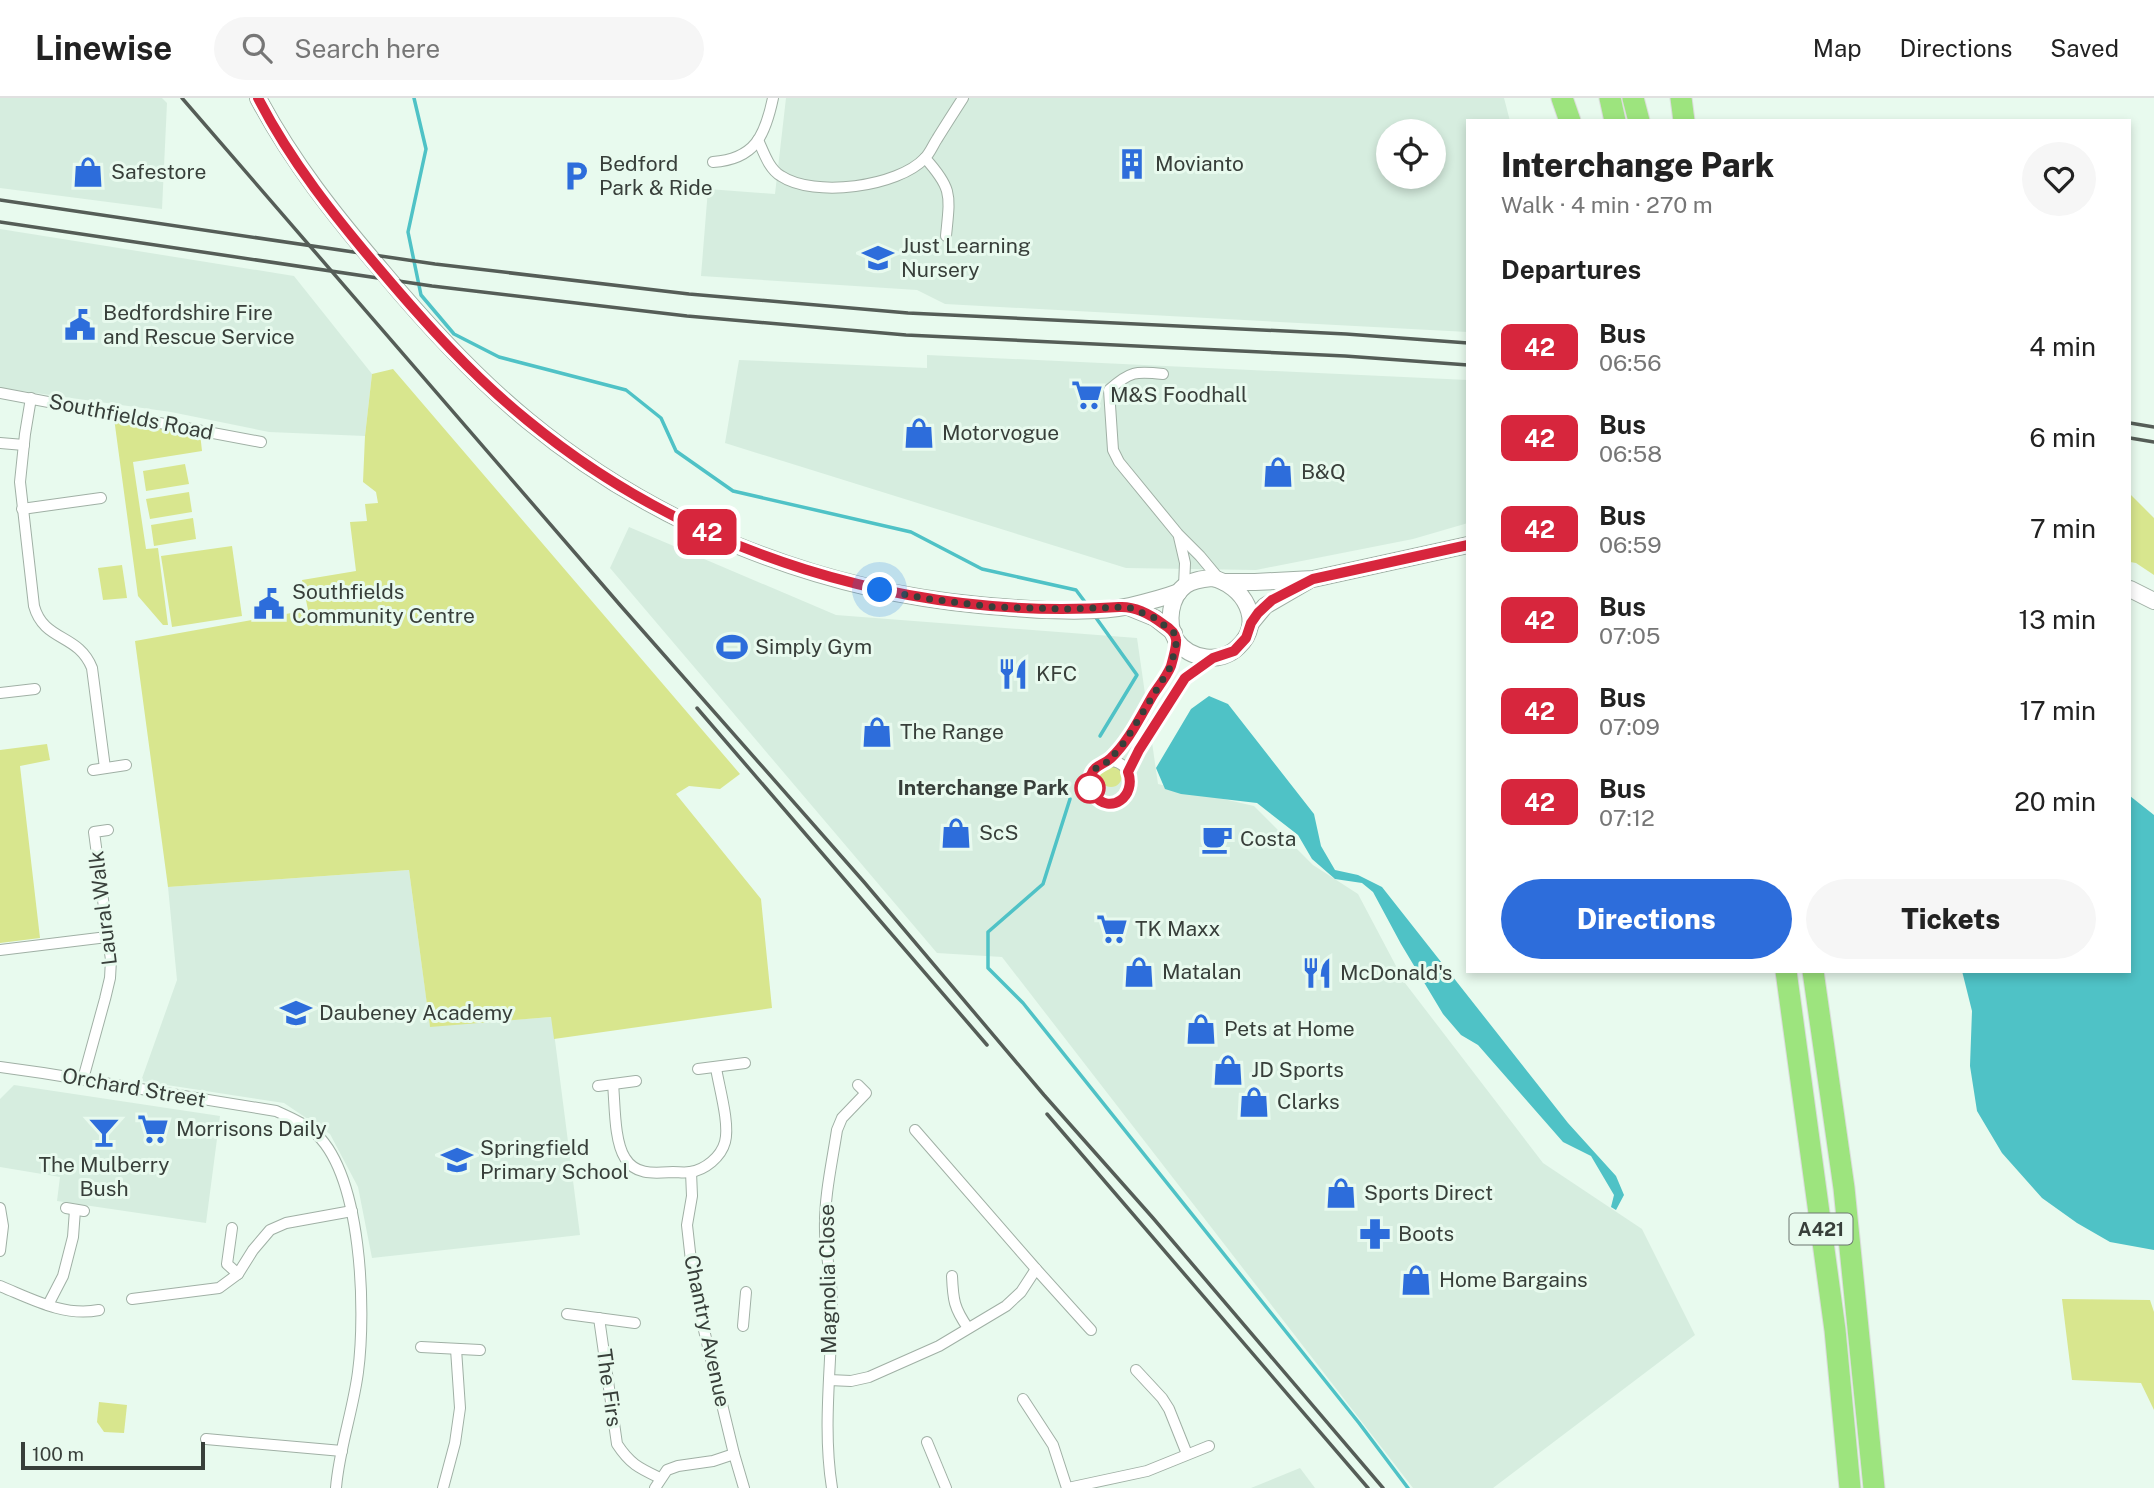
<!DOCTYPE html>
<html lang="en">
<head>
<meta charset="utf-8">
<style>
  :root { --surface:#fff; --page:#f6f6f6; --text:#222; --muted:#767676; --line:#e0e0e0; --accent:#2d6ddb }
  body { margin:0; font-family:"Public Sans",sans-serif; background:var(--page); color:var(--text); height:100vh; display:flex; flex-direction:column; font-size:26px; white-space:nowrap }
  * { box-sizing:border-box; margin:0 }
  p { font-size:23px; color:var(--muted) }
  .icon { flex:none; width:38px; height:38px; fill:none; stroke:currentColor; stroke-width:2; stroke-linecap:round; stroke-linejoin:round }
  .map { position:relative; flex:1; overflow:hidden }
  .panel { position:absolute; left:1466px; top:21px; width:665px; height:854px; display:flex; flex-direction:column; background:var(--surface); border-radius:0px; box-shadow:0 4px 10px #0003 }
  .panel>* { flex:none }
  .badge { padding:0 14px; border-radius:10px; font-size:24px; line-height:46px }
  .controls { position:absolute; left:1376px; top:21px; display:grid; gap:14px }
  .controls a { display:grid; place-items:center; width:70px; height:70px; border-radius:50%; background:var(--surface); box-shadow:0 4px 10px #0003; font-size:35px }
  .scale { position:absolute; left:21px; bottom:18px; width:184px; box-sizing:border-box; padding-left:7px; border:4px solid #383f3a; border-top:0; font-size:19px; line-height:24px; white-space:nowrap; color:#383f3a; -webkit-text-stroke:5px #e8faee; paint-order:stroke }
  .you { position:absolute; width:35px; height:35px; margin:-18px; border:5px solid #fff; border-radius:50%; background:#1a73e8; box-shadow:0 0 0 10px #1a73e833 }
  .map>.badge { position:absolute; translate:-50% -50%; box-shadow:0 0 0 4px #fff }
  h2 { padding:0 35px; font-size:26px; line-height:63px }
  .round { display:grid; place-items:center; flex:none; width:74px; height:74px; border-radius:37px; background:var(--page) }
  .headline { display:flex; align-items:center; justify-content:space-between; height:119px; padding:0 35px }
  h1 { font-size:33px; font-weight:800; line-height:52px }
  .button { display:flex; gap:14px; margin-top:auto; padding:14px 35px }
  .button a { flex:1; height:80px; border-radius:42px; background:var(--accent); color:#fff; font-size:28px; font-weight:800; line-height:80px; text-align:center }
  .button a+a { background:var(--page); color:var(--text) }
  ul { padding:0; list-style:none }
  li { display:flex; align-items:center; gap:21px; height:91px; padding:0 35px }
  li div { flex:1 }
  li b { display:block; font-size:26px }
  li em { font-style:normal }
  li .badge { min-width:77px; font-weight:700; text-align:center }
  header { display:flex; align-items:center; gap:42px; box-sizing:border-box; height:98px; padding:0 35px; background:var(--surface); border-bottom:2px solid var(--line) }
  header strong { font-size:33px }
  nav { display:flex; gap:38px; margin-inline-start:auto; font-size:24px }
  .search { width:490px; height:63px; background:var(--page); display:flex; align-items:center; gap:18px; box-sizing:border-box; padding:0 24px; border-radius:38px; color:var(--muted); font-size:26px }
  .map>svg:first-child { display:block }
  .built { fill:#d6eddf; fill-rule:evenodd }
  .green { fill:#d8e68e }
  .water { fill:#4fc2c6 }
  .lines { fill:none; stroke-linecap:round; stroke-linejoin:round }
  .stream { stroke:#4fc2c6; stroke-width:3.5 }
  .street-casing { stroke:#a0b0a5; stroke-width:12 }
  .secondary-casing { stroke:#a0b0a5; stroke-width:18 }
  .highway-casing { stroke:#dbdcdc; stroke-width:23 }
  .street { stroke:#fff; stroke-width:10 }
  .secondary { stroke:#fff; stroke-width:16 }
  .highway { stroke:#9de47e; stroke-width:21 }
  .rail { stroke:#555d57; stroke-width:3.5 }
  .line-casing { stroke:#fff; stroke-width:16 }
  .line { stroke:#d7263d; stroke-width:10 }
  .walk { stroke:#383f3a; stroke-width:7; stroke-dasharray:0 12.6 }
  .stop-dot { fill:#fff; stroke:#d7263d; stroke-width:3.5 }
  .labels { text-anchor:middle; stroke-width:6; stroke-linejoin:round; paint-order:stroke }
  .shield { fill:#e8faee; stroke:#6d7770; stroke-width:2 }
  .shield-label { font-size:19px; font-weight:bold; fill:#383f3a }
  .poi-label { font-size:21px; fill:#383f3a; stroke:#e8faee; text-anchor:start }
  .street-label { font-size:21px; fill:#383f3a; stroke:#e8faee }
  .stop-label { font-size:21px; font-weight:bold; fill:#383f3a; stroke:#e8faee; text-anchor:end }
</style>
</head>
<body>
<header>
<strong>Linewise</strong>
<div class="search"><svg class="icon" aria-label="search" viewBox="0 0 24 24"><circle cx="10" cy="10" r="6"/><path d="M15 15l6 6"/></svg>Search here</div>
<nav><a>Map</a><a>Directions</a><a>Saved</a></nav>
</header>
<div class="map">
<svg width="2154" height="1390" viewBox="0 0 2154 1390">
  <rect width="100%" height="100%" fill="#e8faee"/>
  <g class="built">
    <path d="M0,0H162L167,5L162,111L0,90Z"/>
    <path d="M786,0H1504L1510,23H1468V234L945,206L917,192L701,178L708,91L775,96ZM1388,33H1433V79H1388Z"/>
    <path d="M0,131L294,178L372,276L365,338L269,334L171,314L0,290Z"/>
    <path d="M927,257L1468,282V425L1413,441L1256,472L1126,470L725,345L739,262L927,270Z"/>
    <path d="M629,429L836,517L1137,540L1158,686L1254,708L1313,767L1358,796L1405,885L1543,1065L1642,1131L1695,1237L1493,1390H1413L1002,859L937,855L610,470Z"/>
    <path d="M409,772L430,928L552,919L580,1137L372,1160L358,1089L330,1036L284,1005L141,983L177,882L168,789Z"/>
    <path d="M14,987L220,1018L206,1125L57,1103L60,1079L0,1069V1001Z"/>
    <path d="M1300,1370L1315,1390H1251Z"/>
  </g>
  <g class="green">
    <path d="M393,271L740,676L720,691L689,688L676,696L761,801L772,910L554,941L551,919L430,929L409,772L168,789L135,543L308,512L302,482L356,473L350,424L367,423L365,406L378,405L376,394L363,384L365,338L372,276Z"/>
    <path d="M114,320L200,335L202,353L133,364L146,451L158,450L168,527H163L138,498Z"/>
    <path d="M185,366L189,386L146,393L143,373Z"/>
    <path d="M189,394L192,414L150,421L146,401Z"/>
    <path d="M2130,396L2154,420V477L2136,465L2130,464Z"/>
    <path d="M193,420L196,441L154,448L151,427Z"/>
    <path d="M232,448L242,518L172,529L161,458Z"/>
    <path d="M122,467L127,500L103,502L98,470Z"/>
    <path d="M47,646L50,662L20,668L40,840L0,845V652Z"/>
    <circle cx="1111" cy="678" r="11"/>
    <path d="M2062,1201L2150,1202L2154,1214V1312L2141,1285L2072,1282Z"/>
    <path d="M99,1304L127,1307L124,1335L104,1334L97,1324Z"/>
  </g>
  <g class="water">
    <path d="M1209,598L1228,606L1314,716L1321,748L1335,772L1358,777L1382,789L1568,1025L1616,1078L1624,1097L1616,1112L1611,1109L1614,1097L1591,1058L1563,1044L1478,947L1461,937L1443,916L1401,846L1373,794L1362,785L1335,781L1312,761L1298,737L1257,705L1181,696L1165,691L1156,670L1191,611Z"/>
    <path d="M2130,698L2154,717V1152L2110,1144L2077,1125L2042,1100L2002,1055L1977,1013L1970,968L1972,913L1962,873H2130Z"/>
  </g>
  <g class="lines">
    <g class="stream">
      <path d="M414,0L426,51L408,134L421,197L454,236L499,259L626,292L661,320L676,353L733,393L911,434L982,471L1076,492L1088,508"/>
      <path d="M1094,517L1137,577L1100,638"/>
      <path d="M1070,701L1043,786L988,834V870L1023,905L1359,1325L1408,1390"/>
    </g>
    <defs>
      <g id="street">
        <path d="M758,42C764,55 769,71 781,78C814,100 898,89 925,60C930,55 933,47 937,41C945,28 954,14 963,0"/>
        <path d="M925,60C953,91 950,97 946,138"/>
        <path d="M713,64C755,61 765,38 773,0"/>
        <path d="M1163,276C1136,273 1130,273 1109,292L1113,352L1119,364L1178,436L1200,458L1220,482"/>
        <path d="M0,295L261,344"/>
        <path d="M31,300L25,336L20,384L34,508C44,544 78,535 92,570L105,670"/>
        <path d="M0,345L24,347"/>
        <path d="M22,411L101,400"/>
        <path d="M1179,439L1185,465L1184,488"/>
        <path d="M0,595L35,591"/>
        <circle cx="1110" cy="684" r="21"/>
        <path d="M1108,664L1126,642L1171,568L1176,542"/>
        <path d="M93,672L126,667"/>
        <path d="M1128,674L1139,652L1185,580L1213,560"/>
        <path d="M0,852L107,839"/>
        <path d="M0,969L43,975L276,1013C289,1019 302,1024 313,1033C363,1075 366,1214 358,1274C353,1313 339,1351 336,1390"/>
        <path d="M698,971L745,965"/>
        <path d="M83,981L105,901L110,880L111,862L94,734L108,732"/>
        <path d="M613,986C615,1006 614,1043 625,1060C636,1078 655,1075 673,1074C679,1074 684,1075 690,1074C705,1072 721,1059 725,1044C730,1026 719,989 716,970"/>
        <path d="M598,988L636,983"/>
        <path d="M915,1032L1036,1171L1091,1232"/>
        <path d="M691,1074L692,1098L687,1127L691,1163L704,1232L734,1356L744,1390"/>
        <path d="M0,1110L3,1128L0,1153"/>
        <path d="M66,1110L84,1113"/>
        <path d="M232,1130L227,1166L238,1176"/>
        <path d="M952,1178C953,1202 954,1210 968,1230"/>
        <path d="M0,1188C32,1201 64,1219 99,1212"/>
        <path d="M132,1201L219,1190L238,1176L253,1152L270,1132L286,1125L352,1113"/>
        <path d="M48,1207L63,1178L73,1139L75,1112"/>
        <path d="M567,1216L635,1225"/>
        <path d="M599,1220L617,1346C630,1366 639,1370 660,1380"/>
        <path d="M743,1228L746,1194"/>
        <path d="M421,1249L480,1252"/>
        <path d="M1136,1272L1162,1300L1169,1311L1187,1356"/>
        <path d="M829,1282L851,1283L869,1279L939,1248L1006,1208L1021,1194L1036,1171"/>
        <path d="M1023,1301L1053,1347L1067,1390"/>
        <path d="M206,1341L342,1353"/>
        <path d="M927,1344L946,1390"/>
        <path d="M443,1390L455,1345L460,1310L456,1251"/>
        <path d="M655,1390L667,1372L678,1368L713,1363L734,1356"/>
        <path d="M832,1390C822,1327 832,1266 832,1203C832,1179 825,1156 825,1133C824,1099 832,1065 837,1032L842,1020L866,995L858,987"/>
        <path d="M1068,1390L1147,1373L1209,1348"/>
      </g>
      <g id="secondary">
        <path d="M258,0C292,64 335,118 382,173C426,226 474,278 527,322C654,427 815,492 979,507C1022,511 1089,517 1130,508C1147,504 1163,500 1179,494"/>
        <path d="M1212,480C1244,487 1265,524 1238,549C1221,566 1190,562 1176,542C1166,525 1170,498 1186,487C1193,482 1203,481 1212,480Z"/>
        <path d="M1224,484H1255L1313,481L1468,447"/>
        <path d="M2130,491L2154,503"/>
        <path d="M1128,509L1155,520L1174,535"/>
        <path d="M1251,525L1265,508L1308,483"/>
      </g>
      <g id="highway">
        <path d="M1562,0L1570,23"/>
        <path d="M1610,0L1615,23"/>
        <path d="M1633,0L1639,23"/>
        <path d="M1681,0L1684,23"/>
        <path d="M1786,873L1835,1232L1850,1390"/>
        <path d="M1813,873L1844,1090L1874,1390"/>
      </g>
    </defs>
    <use href="#street" class="street-casing"/>
    <use href="#secondary" class="secondary-casing"/>
    <use href="#highway" class="highway-casing"/>
    <use href="#street" class="street"/>
    <use href="#secondary" class="secondary"/>
    <use href="#highway" class="highway"/>
    <g class="rail">
      <path d="M182,0L620,507L864,784L1044,997L1153,1120L1383,1390"/>
      <path d="M0,102L435,166L689,196L908,215L1346,236L1468,245"/>
      <path d="M0,124L432,188L687,218L906,237L1345,258L1468,267"/>
      <path d="M2130,325L2154,329"/>
      <path d="M2130,340L2154,344"/>
      <path d="M697,610L987,947"/>
      <path d="M1047,1016L1368,1390"/>
    </g>
  </g>
  <g class="lines">
    <defs>
      <path id="line" d="M258,0C291,64 335,119 382,174C426,226 473,278 527,322C691,457 907,523 1119,509C1134,508 1150,516 1163,526C1168,529 1175,534 1176,541C1177,547 1173,561 1171,568C1167,578 1159,588 1153,597C1140,619 1129,643 1111,660C1104,667 1094,667 1091,677C1088,684 1090,692 1094,697C1110,718 1137,698 1128,674L1139,652L1185,580L1213,560L1234,553L1246,540L1251,525L1258,515L1272,502L1313,481L1468,447"/>
    </defs>
    <use href="#line" class="line-casing"/>
    <use href="#line" class="line"/>
    <path class="walk" d="M880,492L929,501L994,509L1065,511L1128,509L1155,520L1174,535L1177,542L1171,568L1126,642L1108,664L1102,665L1093,673L1091,678L1090,690"/>
  </g>
  <defs>
    <symbol id="building-bare" viewBox="-9 -9 18 18"><path d="M-4-6H4V6H1V3H-1V6H-4ZM-2.5-4.3h1.7v1.8h-1.7ZM.8-4.3h1.7v1.8H.8ZM-2.5-1h1.7V.8h-1.7ZM.8-1h1.7V.8H.8Z" fill="#2d6ddb" stroke="#e8faee" stroke-width="2.5" paint-order="stroke"/></symbol>
    <symbol id="shop-bare" viewBox="-9 -9 18 18"><path d="M-5-2.5h2.3a2.7 3.5 0 0 1 5.4 0H5L5.5 6h-11ZM-1.5-2.5h3a1.5 2.3 0 0 0-3 0Z" fill="#2d6ddb" stroke="#e8faee" stroke-width="2.5" paint-order="stroke"/></symbol>
    <symbol id="parking-bare" viewBox="-9 -9 18 18"><path d="M-3.5-5.5H1a3.5 3.5 0 0 1 0 7H-1V5.5H-3.5ZM-1-3.4V-.6H.8a1.4 1.4 0 0 0 0-2.8Z" fill="#2d6ddb" stroke="#e8faee" stroke-width="2.5" paint-order="stroke"/></symbol>
    <symbol id="school-bare" viewBox="-9 -9 18 18"><path d="M0-5L7-2L0 1L-7-2ZM-4 1L0 2.5L4 1V4Q0 6-4 4Z" fill="#2d6ddb" stroke="#e8faee" stroke-width="2.5" paint-order="stroke"/></symbol>
    <symbol id="civic-bare" viewBox="-9 -9 18 18"><path d="M-.6-6.5H3V-4.5H.6V-3L4-1V1h2V6H-6V1h2V-1L-.6-3ZM-1.2 2.5V6h2.4V2.5Z" fill="#2d6ddb" stroke="#e8faee" stroke-width="2.5" paint-order="stroke"/></symbol>
    <symbol id="supermarket-bare" viewBox="-9 -9 18 18"><path d="M-6-5.5h2.5l.6 2H6L4.5 2H-2.5L-4.4-4H-6ZM-1.5 3.2a1.3 1.3 0 1 0 .1 0ZM3 3.2a1.3 1.3 0 1 0 .1 0Z" fill="#2d6ddb" stroke="#e8faee" stroke-width="2.5" paint-order="stroke"/></symbol>
    <symbol id="stadium-bare" viewBox="-9 -9 18 18"><path d="M0-5a6.5 5 0 1 0 0 10a6.5 5 0 1 0 0-10ZM-3.5-1.8h7v3.6h-7Z" fill="#2d6ddb" stroke="#e8faee" stroke-width="2.5" paint-order="stroke"/></symbol>
    <symbol id="restaurant-bare" viewBox="-9 -9 18 18"><path d="M-5-6h1v4h1v-4h1v4h1v-4h1v5L-1.5 .5V6h-2V.5L-5-1ZM5-6V6H3V1.5H1.5Q1.5-4 5-6Z" fill="#2d6ddb" stroke="#e8faee" stroke-width="2.5" paint-order="stroke"/></symbol>
    <symbol id="cafe-bare" viewBox="-9 -9 18 18"><path d="M-5.5-4.5H6V0H3Q3 3.5 0 3.5H-2.5Q-5.5 3.5-5.5 0ZM3-3.2v2h1.7v-2ZM-6 4.5H4V6H-6Z" fill="#2d6ddb" stroke="#e8faee" stroke-width="2.5" paint-order="stroke"/></symbol>
    <symbol id="bar-bare" viewBox="-9 -9 18 18"><path d="M-6-5H6L.8 .8V4.5H3.5V6h-7V4.5H-.8V.8Z" fill="#2d6ddb" stroke="#e8faee" stroke-width="2.5" paint-order="stroke"/></symbol>
    <symbol id="pharmacy-bare" viewBox="-9 -9 18 18"><path d="M-2-6h4v4h4v4h-4v4h-4v-4h-4v-4h4Z" fill="#2d6ddb" stroke="#e8faee" stroke-width="2.5" paint-order="stroke"/></symbol>
  </defs>
  <g fill-rule="evenodd">
    <use href="#building-bare" x="1110" y="44" width="44" height="44"/>
    <use href="#shop-bare" x="66" y="52" width="44" height="44"/>
    <use href="#parking-bare" x="554" y="56" width="44" height="44"/>
    <use href="#school-bare" x="856" y="138" width="44" height="44"/>
    <use href="#civic-bare" x="58" y="205" width="44" height="44"/>
    <use href="#supermarket-bare" x="1065" y="275" width="44" height="44"/>
    <use href="#shop-bare" x="897" y="313" width="44" height="44"/>
    <use href="#shop-bare" x="1256" y="352" width="44" height="44"/>
    <use href="#civic-bare" x="247" y="484" width="44" height="44"/>
    <use href="#stadium-bare" x="710" y="527" width="44" height="44"/>
    <use href="#restaurant-bare" x="991" y="554" width="44" height="44"/>
    <use href="#shop-bare" x="855" y="612" width="44" height="44"/>
    <use href="#shop-bare" x="934" y="713" width="44" height="44"/>
    <use href="#cafe-bare" x="1195" y="719" width="44" height="44"/>
    <use href="#supermarket-bare" x="1090" y="809" width="44" height="44"/>
    <use href="#shop-bare" x="1117" y="852" width="44" height="44"/>
    <use href="#restaurant-bare" x="1295" y="853" width="44" height="44"/>
    <use href="#school-bare" x="274" y="893" width="44" height="44"/>
    <use href="#shop-bare" x="1179" y="909" width="44" height="44"/>
    <use href="#shop-bare" x="1206" y="950" width="44" height="44"/>
    <use href="#shop-bare" x="1232" y="982" width="44" height="44"/>
    <use href="#supermarket-bare" x="131" y="1009" width="44" height="44"/>
    <use href="#bar-bare" x="82" y="1012" width="44" height="44"/>
    <use href="#school-bare" x="435" y="1040" width="44" height="44"/>
    <use href="#shop-bare" x="1319" y="1073" width="44" height="44"/>
    <use href="#pharmacy-bare" x="1353" y="1114" width="44" height="44"/>
    <use href="#shop-bare" x="1394" y="1160" width="44" height="44"/>
  </g>
  <circle class="stop-dot" cx="1090" cy="690" r="14"/>
  <g class="labels">
    <rect class="shield" x="1789.5" y="1115.5" width="63" height="31" rx="5"/>
    <g class="shield-label">
      <text x="1821" y="1138">A421</text>
    </g>
    <g class="poi-label">
      <text x="599" y="73">Bedford<tspan x="599" dy="24">Park &amp; Ride</tspan></text>
      <text x="1155" y="73">Movianto</text>
      <text x="111" y="81">Safestore</text>
      <text x="901" y="155">Just Learning<tspan x="901" dy="24">Nursery</tspan></text>
      <text x="103" y="222">Bedfordshire Fire<tspan x="103" dy="24">and Rescue Service</tspan></text>
      <text x="1110" y="304">M&amp;S Foodhall</text>
      <text x="942" y="342">Motorvogue</text>
      <text x="1301" y="381">B&amp;Q</text>
      <text x="292" y="501">Southfields<tspan x="292" dy="24">Community Centre</tspan></text>
      <text x="755" y="556">Simply Gym</text>
      <text x="1036" y="583">KFC</text>
      <text x="900" y="641">The Range</text>
      <text x="979" y="742">ScS</text>
      <text x="1240" y="748">Costa</text>
      <text x="1135" y="838">TK Maxx</text>
      <text x="1162" y="881">Matalan</text>
      <text x="1340" y="882">McDonald's</text>
      <text x="319" y="922">Daubeney Academy</text>
      <text x="1224" y="938">Pets at Home</text>
      <text x="1251" y="979">JD Sports</text>
      <text x="1277" y="1011">Clarks</text>
      <text x="176" y="1038">Morrisons Daily</text>
      <text x="480" y="1057">Springfield<tspan x="480" dy="24">Primary School</tspan></text>
      <text x="104" y="1074" text-anchor="middle">The Mulberry<tspan x="104" dy="24">Bush</tspan></text>
      <text x="1364" y="1102">Sports Direct</text>
      <text x="1398" y="1143">Boots</text>
      <text x="1439" y="1189">Home Bargains</text>
    </g>
    <g class="street-label">
      <text transform="translate(131 319) rotate(11)" y="7">Southfields Road</text>
      <text transform="translate(103 810) rotate(-97)" y="7">Laural Walk</text>
      <text transform="translate(134 990) rotate(10)" y="7">Orchard Street</text>
      <text transform="translate(828 1181) rotate(-91)" y="7">Magnolia Close</text>
      <text transform="translate(707 1233) rotate(78)" y="7">Chantry Avenue</text>
      <text transform="translate(609 1290) rotate(82)" y="7">The Firs</text>
    </g>
    <g class="stop-label">
      <text x="1069" y="697">Interchange Park</text>
    </g>
  </g>
</svg>
<div class="controls">
<a><svg class="icon" aria-label="locate" viewBox="0 0 24 24"><circle cx="12" cy="12" r="6"/><path d="M12 2v4M12 18v4M2 12h4M18 12h4"/></svg></a>
</div>
<div class="scale">100 m</div>
<div class="you" style="left:880px;top:492px"></div>
<b class="badge" style="left:707px;top:434px;background:#d7263d;color:#fff">42</b>
<section class="panel">
<div class="headline"><div><h1>Interchange Park</h1><p>Walk · 4 min · 270 m</p></div><a class="round"><svg class="icon" aria-label="heart" viewBox="0 0 24 24"><path d="M12 20l-8-8c-3-5 5-10 8-4 3-6 11-1 8 4z"/></svg></a></div>
<h2>Departures</h2>
<ul>
<li><span class="badge" style="background:#d7263d;color:#fff">42</span><div><b>Bus</b><p>06:56</p></div><em>4 min</em></li>
<li><span class="badge" style="background:#d7263d;color:#fff">42</span><div><b>Bus</b><p>06:58</p></div><em>6 min</em></li>
<li><span class="badge" style="background:#d7263d;color:#fff">42</span><div><b>Bus</b><p>06:59</p></div><em>7 min</em></li>
<li><span class="badge" style="background:#d7263d;color:#fff">42</span><div><b>Bus</b><p>07:05</p></div><em>13 min</em></li>
<li><span class="badge" style="background:#d7263d;color:#fff">42</span><div><b>Bus</b><p>07:09</p></div><em>17 min</em></li>
<li><span class="badge" style="background:#d7263d;color:#fff">42</span><div><b>Bus</b><p>07:12</p></div><em>20 min</em></li>
</ul>
<div class="button"><a>Directions</a><a>Tickets</a></div>
</section>
</div>
</body>
</html>
